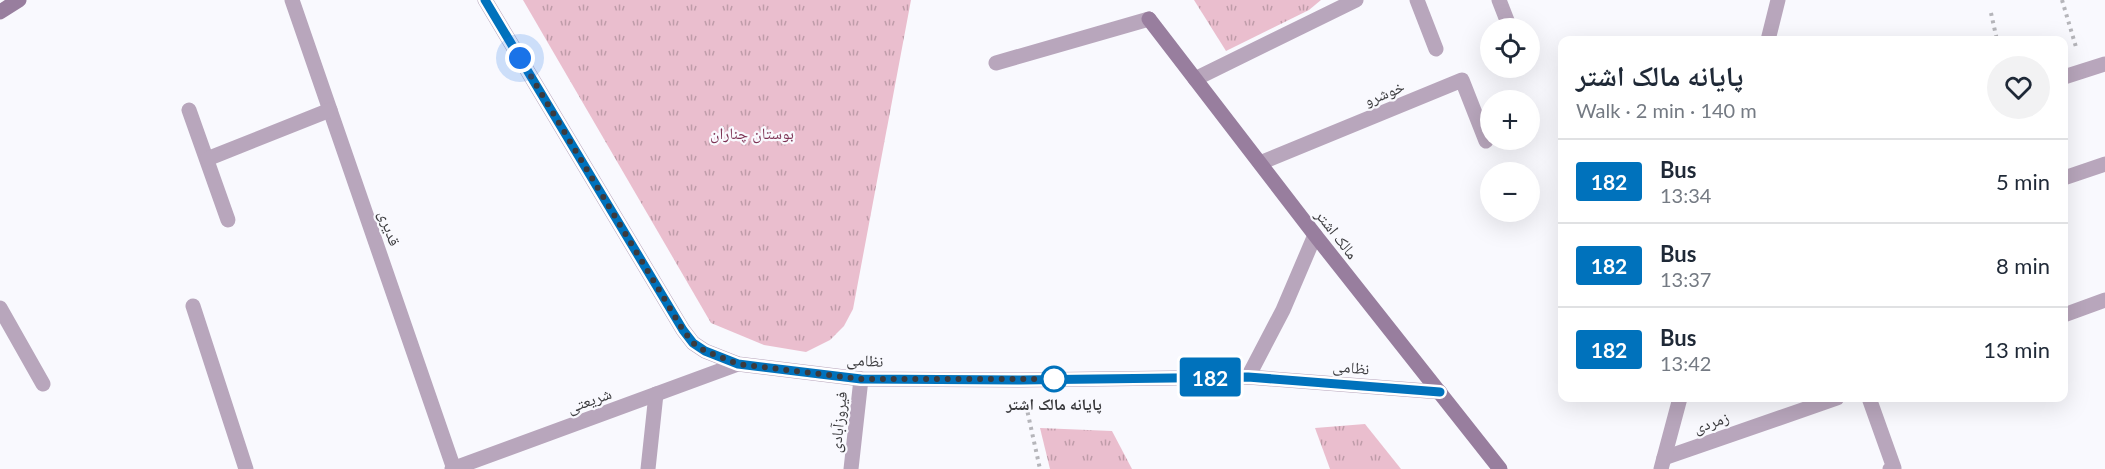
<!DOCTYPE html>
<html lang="en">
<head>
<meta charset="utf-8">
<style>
  :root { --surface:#fff; --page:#f2f2f3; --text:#1f2937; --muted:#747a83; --line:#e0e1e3 }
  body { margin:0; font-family:Lato,"Noto Naskh Arabic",sans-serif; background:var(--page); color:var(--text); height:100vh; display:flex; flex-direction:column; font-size:22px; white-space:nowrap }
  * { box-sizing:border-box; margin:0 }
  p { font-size:20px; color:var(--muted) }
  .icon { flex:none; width:33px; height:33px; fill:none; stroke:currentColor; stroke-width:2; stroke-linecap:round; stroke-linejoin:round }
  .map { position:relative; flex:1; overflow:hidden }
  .side { position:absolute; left:1558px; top:36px; width:510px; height:366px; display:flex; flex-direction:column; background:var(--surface); border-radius:12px; box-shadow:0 6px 24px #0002 }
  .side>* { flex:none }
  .badge { padding:0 12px; border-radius:4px; font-size:21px; line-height:39px }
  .controls { position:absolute; left:1480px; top:18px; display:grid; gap:12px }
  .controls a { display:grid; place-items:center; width:60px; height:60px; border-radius:50%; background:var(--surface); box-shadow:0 6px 24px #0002; font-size:30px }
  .you { position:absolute; width:30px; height:30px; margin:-15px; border:4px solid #fff; border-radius:50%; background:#1a73e8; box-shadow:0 0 0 9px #1a73e833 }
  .map>.badge { position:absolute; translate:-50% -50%; box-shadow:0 0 0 3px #fff }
  .round { display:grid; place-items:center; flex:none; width:63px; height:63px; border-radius:32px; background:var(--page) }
  .summary { display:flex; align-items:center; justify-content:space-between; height:102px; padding:0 18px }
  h1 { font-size:28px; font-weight:700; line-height:45px }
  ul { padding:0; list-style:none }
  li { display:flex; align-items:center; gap:18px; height:84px; padding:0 18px; border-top:2px solid var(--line) }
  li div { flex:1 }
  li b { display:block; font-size:22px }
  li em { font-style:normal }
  li .badge { min-width:66px; font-weight:700; text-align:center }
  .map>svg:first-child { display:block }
  .grass { fill:url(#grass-tufts) }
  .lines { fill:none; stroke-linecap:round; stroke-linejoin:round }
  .path { stroke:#b5b5ba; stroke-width:4; stroke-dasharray:3 4.5; stroke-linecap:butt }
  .minor { stroke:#b8a6bc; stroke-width:15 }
  .tertiary { stroke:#b8a6bc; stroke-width:15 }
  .secondary { stroke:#987e9e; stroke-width:15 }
  .line-casing { stroke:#fff; stroke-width:14 }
  .line { stroke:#0072bc; stroke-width:9 }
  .walk { stroke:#3b3b3e; stroke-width:6; stroke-dasharray:0 10.8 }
  .stop-dot { fill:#fff; stroke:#0072bc; stroke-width:3 }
  .labels { text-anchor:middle; stroke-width:4.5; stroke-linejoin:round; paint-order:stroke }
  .street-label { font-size:16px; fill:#3b3b3e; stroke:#f9f9fe }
  .park-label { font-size:16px; fill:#7d3254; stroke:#f9f9fe }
  .stop-label { font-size:16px; font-weight:bold; fill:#3b3b3e; stroke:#f9f9fe }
</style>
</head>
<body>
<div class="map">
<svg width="2105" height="469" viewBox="0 0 2105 469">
  <defs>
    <pattern id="grass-tufts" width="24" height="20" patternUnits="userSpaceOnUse" patternTransform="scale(1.5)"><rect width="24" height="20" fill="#eabece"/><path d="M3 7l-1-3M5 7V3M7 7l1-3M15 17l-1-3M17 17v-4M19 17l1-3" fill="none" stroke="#bf9ca9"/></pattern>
  </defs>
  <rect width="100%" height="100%" fill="#f9f9fe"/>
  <g class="grass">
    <path d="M523,0H911L853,309L844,326L830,340L806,352L764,345L711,323Z"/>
    <path d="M1194,0H1321L1309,10L1226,51Z"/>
    <path d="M1365,424L1401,469H1330L1315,428Z"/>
    <path d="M1040,428L1112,431L1132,469H1050Z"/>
  </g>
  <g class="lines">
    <g class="path">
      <path d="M2062,0L2076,47"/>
      <path d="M1991,13L1997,40"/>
      <path d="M1026,405L1040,469"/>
    </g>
    <g class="minor">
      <path d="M292,0L454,469"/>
      <path d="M1417,0L1436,49"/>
      <path d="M1499,0L1508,23"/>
      <path d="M996,63L1149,19"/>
      <path d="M2064,77L2105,64"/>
      <path d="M1195,79L1356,0"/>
      <path d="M189,110L228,220"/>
      <path d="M207,159L330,110"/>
      <path d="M1260,163L1462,80L1486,141"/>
      <path d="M2064,178L2105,164"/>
      <path d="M193,306L246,469"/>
      <path d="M0,308L43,384"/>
      <path d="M2064,315L2105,300"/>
      <path d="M1869,398L1894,468L1890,469"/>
      <path d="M1664,458L1837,398"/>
      <path d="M452,469L738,364"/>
      <path d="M648,469L656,394"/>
    </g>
    <g class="tertiary">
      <path d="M485,0L683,330L693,343L705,351L738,364L861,379L1020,380L1248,377L1440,392"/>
      <path d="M1768,40L1778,0"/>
      <path d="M1248,377L1283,310L1315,235"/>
      <path d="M851,469L861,379"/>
      <path d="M1661,469L1680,398"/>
    </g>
    <g class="secondary">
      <path d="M0,12L19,0"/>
      <path d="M1149,19L1315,235L1500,469"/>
    </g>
  </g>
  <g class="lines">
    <defs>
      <path id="line" d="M485,0L683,330L693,343L705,351L738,364L861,379L1020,380L1248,377L1440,392"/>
    </defs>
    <use href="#line" class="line-casing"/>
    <use href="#line" class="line"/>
    <path class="walk" d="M520,58L683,330L693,343L705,351L738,364L861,379H1054"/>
  </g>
  <circle class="stop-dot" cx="1054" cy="379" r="12"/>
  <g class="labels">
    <g class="street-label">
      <text transform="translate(1384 93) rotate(-22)" y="6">خوشرو</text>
      <text transform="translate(390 228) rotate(71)" y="6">قدیری</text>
      <text transform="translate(1337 234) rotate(52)" y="6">مالک اشتر</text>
      <text transform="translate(865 360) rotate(3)" y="6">نظامی</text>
      <text transform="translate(1351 367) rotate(5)" y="6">نظامی</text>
      <text transform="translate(589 400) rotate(-20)" y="6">شریعتی</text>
      <text transform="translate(838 422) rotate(-84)" y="6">فیروزآبادی</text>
      <text transform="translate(1711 422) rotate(-19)" y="6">زمردی</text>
    </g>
    <g class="park-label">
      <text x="752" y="139">بوستان چناران</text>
    </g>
    <g class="stop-label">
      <text x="1054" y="410">پایانه مالک اشتر</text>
    </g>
  </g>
</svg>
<div class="controls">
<a><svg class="icon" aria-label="locate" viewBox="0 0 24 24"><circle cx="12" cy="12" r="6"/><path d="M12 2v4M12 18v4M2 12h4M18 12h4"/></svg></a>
<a>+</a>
<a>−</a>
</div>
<div class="you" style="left:520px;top:58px"></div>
<b class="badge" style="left:1210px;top:377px;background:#0072bc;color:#fff">182</b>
<section class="side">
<div class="summary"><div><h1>پایانه مالک اشتر</h1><p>Walk · 2 min · 140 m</p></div><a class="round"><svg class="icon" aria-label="heart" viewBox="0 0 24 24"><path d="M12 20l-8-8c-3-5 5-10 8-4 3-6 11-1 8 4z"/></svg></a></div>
<ul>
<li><span class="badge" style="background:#0072bc;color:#fff">182</span><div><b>Bus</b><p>13:34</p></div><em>5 min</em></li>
<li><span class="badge" style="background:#0072bc;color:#fff">182</span><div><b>Bus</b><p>13:37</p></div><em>8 min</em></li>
<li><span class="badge" style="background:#0072bc;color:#fff">182</span><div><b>Bus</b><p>13:42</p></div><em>13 min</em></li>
</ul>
</section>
</div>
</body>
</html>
